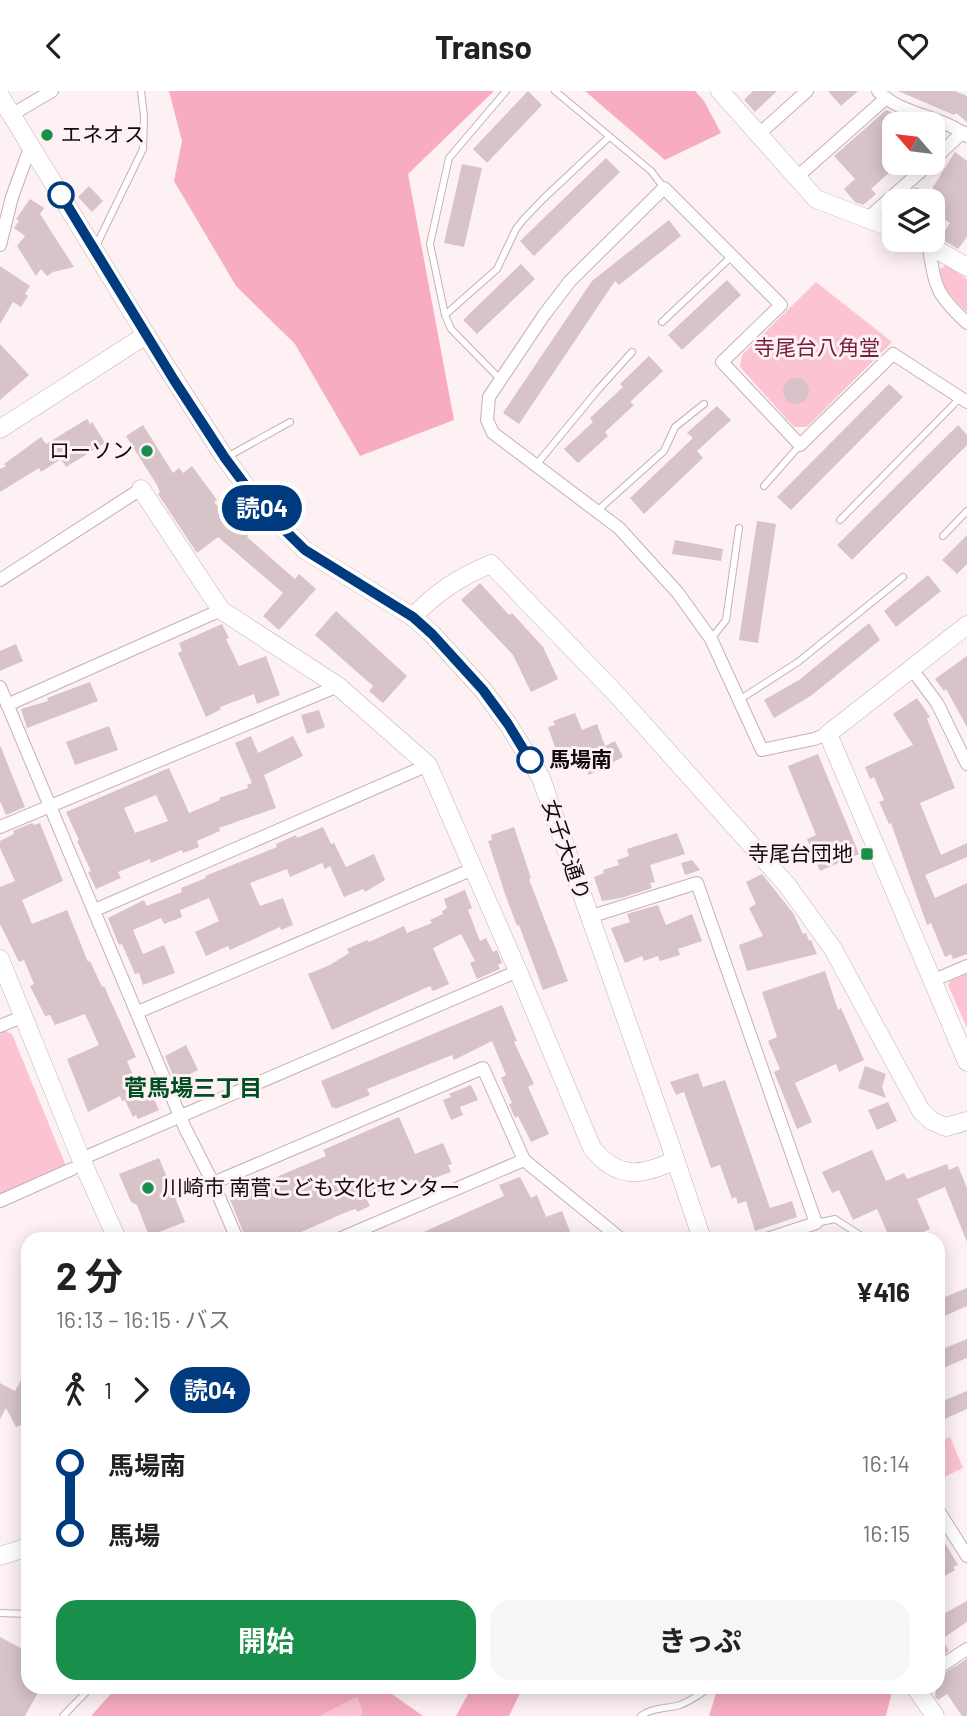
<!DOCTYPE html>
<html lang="ja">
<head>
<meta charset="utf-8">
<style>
  :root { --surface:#fff; --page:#f6f6f6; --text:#222; --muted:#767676; --accent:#188f4a }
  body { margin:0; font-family:Barlow,"Noto Sans JP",sans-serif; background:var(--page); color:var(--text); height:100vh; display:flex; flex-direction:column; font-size:26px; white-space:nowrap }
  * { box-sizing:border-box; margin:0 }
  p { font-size:23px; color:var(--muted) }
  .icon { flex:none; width:38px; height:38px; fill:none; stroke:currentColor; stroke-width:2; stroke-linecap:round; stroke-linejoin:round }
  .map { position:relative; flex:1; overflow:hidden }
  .details { position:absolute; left:21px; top:1141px; width:924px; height:462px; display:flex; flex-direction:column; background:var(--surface); border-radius:21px; box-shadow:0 4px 18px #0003 }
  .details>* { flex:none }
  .badge { padding:0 14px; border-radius:23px; font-size:24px; line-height:46px }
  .needle { width:46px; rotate:298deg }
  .buttons { position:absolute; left:882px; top:21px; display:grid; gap:14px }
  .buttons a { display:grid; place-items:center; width:63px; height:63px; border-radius:14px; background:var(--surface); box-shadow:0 4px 18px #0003; font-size:35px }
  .map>.badge { position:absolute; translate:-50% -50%; box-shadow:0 0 0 4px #fff }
  .legs { display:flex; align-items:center; gap:10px; height:77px; padding:0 35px; font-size:23px }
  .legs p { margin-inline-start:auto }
  .overview { display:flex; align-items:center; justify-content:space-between; height:119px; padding:0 35px }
  h1 { font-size:38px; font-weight:700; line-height:52px }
  .primary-button { display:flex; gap:14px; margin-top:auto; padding:14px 35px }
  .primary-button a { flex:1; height:80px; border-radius:21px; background:var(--accent); color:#fff; font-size:28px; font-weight:700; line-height:80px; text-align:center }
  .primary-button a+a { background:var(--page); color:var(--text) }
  ul { padding:0 35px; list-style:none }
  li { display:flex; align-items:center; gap:24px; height:70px; font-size:26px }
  li i { display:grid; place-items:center; width:10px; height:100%; margin:0 9px; background:currentColor }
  li i::after { content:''; width:18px; height:18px; margin:-9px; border:5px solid; border-radius:50%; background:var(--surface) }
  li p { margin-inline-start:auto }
  li:first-child i { background:linear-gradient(#0000 50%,currentColor 0) }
  li:last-child i { background:linear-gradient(currentColor 50%,#0000 0) }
  header { display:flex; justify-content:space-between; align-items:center; height:91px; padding:0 35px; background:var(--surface); font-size:32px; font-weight:700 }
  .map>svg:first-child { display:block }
  .green { fill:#fcc4d2 }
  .forest { fill:#f7acc0 }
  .building { fill:#d7c3c8; fill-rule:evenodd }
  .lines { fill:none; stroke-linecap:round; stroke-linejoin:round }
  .lane-casing { stroke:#c4b1b5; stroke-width:8 }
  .street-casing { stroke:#c4b1b5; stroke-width:14 }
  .secondary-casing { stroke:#c4b1b5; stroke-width:19 }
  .lane { stroke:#fff; stroke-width:6 }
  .street { stroke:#fff; stroke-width:12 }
  .secondary { stroke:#fff; stroke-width:18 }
  .line-1-casing { stroke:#fff; stroke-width:16 }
  .line-1 { stroke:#003b80; stroke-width:10 }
  .poi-dot { fill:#188f4a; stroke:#fdf1f4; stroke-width:2.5 }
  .stop-1-dot { fill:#fff; stroke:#003b80; stroke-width:3.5 }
  .labels { text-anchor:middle; stroke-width:6; stroke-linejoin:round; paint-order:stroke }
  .poi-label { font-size:21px; fill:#120b0d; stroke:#fdf1f4; text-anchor:start }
  .park-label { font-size:21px; fill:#731e3e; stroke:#fdf1f4 }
  .stop-label { font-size:21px; font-weight:bold; fill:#120b0d; stroke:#fdf1f4; text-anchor:start }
  .street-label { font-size:21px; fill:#120b0d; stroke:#fdf1f4 }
  .neighbourhood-label { font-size:23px; font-weight:bold; fill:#004f24; stroke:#fdf1f4 }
</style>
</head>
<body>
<header><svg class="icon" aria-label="back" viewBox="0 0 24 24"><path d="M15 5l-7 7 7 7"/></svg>Transo<svg class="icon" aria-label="heart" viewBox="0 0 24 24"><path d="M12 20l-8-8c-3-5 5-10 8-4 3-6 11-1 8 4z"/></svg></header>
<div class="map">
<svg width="967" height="1625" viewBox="0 0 967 1625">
  <rect width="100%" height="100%" fill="#fdf1f4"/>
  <g class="green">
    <path d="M946,174L967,188V221C953,208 944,198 938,180Z"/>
    <path d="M816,191L892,251L807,336H794L740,276L742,264Z"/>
    <path d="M967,882V937L948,894L951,889Z"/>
    <path d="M5,940L12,943L66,1075L0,1103V942Z"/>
    <path d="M950,1346L963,1377L938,1389V1352Z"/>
    <path d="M357,1606L362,1619L361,1625H320Z"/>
  </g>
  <g class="forest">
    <path d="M169,0H494L408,83L454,329L360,365L295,253L236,195L174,90L182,50Z"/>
    <path d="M585,0H695L704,10L721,42L665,69Z"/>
    <path d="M117,1596H382L423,1625H361L362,1619L357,1606L320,1625H91Z"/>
    <path d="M472,1596H523L509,1625H456Z"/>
    <path d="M718,1596H893L886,1625H709Z"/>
  </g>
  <g class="building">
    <path d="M528,0L542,14L487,72L473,58Z"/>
    <path d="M753,0H777L755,21L744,9Z"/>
    <path d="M828,0H858L841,15Z"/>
    <path d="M898,0H955L967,5V31L956,22L954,24Z"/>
    <path d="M886,19L898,24L906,33H894V77L871,98L876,103L863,114L855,111L844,98L855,88L834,65Z"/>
    <path d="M955,61L967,70V146L958,158L940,147L950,132L933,120V110H907L916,96L933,106V96Z"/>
    <path d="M606,67L620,81L534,165L520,150Z"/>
    <path d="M462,73L482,77L464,156L444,152Z"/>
    <path d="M89,95L103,110L92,121L78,106Z"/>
    <path d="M30,108L44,117L40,123L74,176L53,181L47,185L41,178L36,185L17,155L25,145L14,137L19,130L16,128Z"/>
    <path d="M669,129L681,145L619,194L615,190L519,333L503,322L592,190Z"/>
    <path d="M521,173L535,188L477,243L463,229Z"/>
    <path d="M0,175L30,195L25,203L28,205L21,216L13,211L0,233Z"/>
    <path d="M727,189L741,204L682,259L668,244Z"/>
    <path d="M0,253L29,284L0,309Z"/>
    <path d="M649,265L663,280L630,311L634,314L605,341L608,345L578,372L564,358L593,331L590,327L623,296L620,293Z"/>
    <circle cx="796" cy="300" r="13"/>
    <path d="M889,293L903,306L791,419L777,406Z"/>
    <path d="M717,315L731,329L697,360L703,367L644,423L630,407L693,347L687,342Z"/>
    <path d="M87,328L90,333L92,331L105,352L66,376L61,368L41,381L39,377L0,401V378L6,375L4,373L41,346L46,353Z"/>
    <path d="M143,334L173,382L179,377L183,382L192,375L217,409L214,411L233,432L236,428L251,442L247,446L295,488L299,483L316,498L279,539L263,525L283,502L218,446L197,462L158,403L160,401L157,394L126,345Z"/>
    <path d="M958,334L967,344V354L852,469L837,454Z"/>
    <path d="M757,430L776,433L758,552L739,549Z"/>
    <path d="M967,444V473L957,483L942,469Z"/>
    <path d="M675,449L723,458L721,470L672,463Z"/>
    <path d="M928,484L941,500L896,536L884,520Z"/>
    <path d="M480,492L509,524L512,522L543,556L558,588L531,601L513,564L461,509Z"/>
    <path d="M336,520L407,585L383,612L369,600L373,595L315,544Z"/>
    <path d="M869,532L880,549L812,604L774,627L764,609L799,589Z"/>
    <path d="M222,533L229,547L226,548L239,575L266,565L280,604L257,613L254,603L220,616L221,618L206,626L178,562L182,560L179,552Z"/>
    <path d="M16,553L23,570L0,580V560Z"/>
    <path d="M967,565V636L946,598L944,600L935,588Z"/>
    <path d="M90,591L98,610L27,637L21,618L48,610L47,607Z"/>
    <path d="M917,607L930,626L927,628L955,697L920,712L941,764L967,752V766L925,784L935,807L967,792V863L953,868L951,863L945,866L931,832L927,834L891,732L889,733L879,711L884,709L874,686L870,688L865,676L913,654L893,623Z"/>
    <path d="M319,619L325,636L307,643L301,624Z"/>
    <path d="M575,622L582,639L597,633L605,655L615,650L623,666L589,684L576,659L558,665L548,636L555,634L553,630Z"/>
    <path d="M109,635L118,659L75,674L66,651Z"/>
    <path d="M251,645L258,662L293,645L303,665L264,684L276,717L219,737L220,740L197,750L199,756L183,762L182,759L151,772L150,768L118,781L121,787L96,798L88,781L91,780L77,750L79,749L66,721L169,677L189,722L220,709L219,707L248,697L247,694L252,692L235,652ZM156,704L168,730L135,742L124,717Z"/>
    <path d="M0,654L25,716L6,724L0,710Z"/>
    <path d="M818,663L859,763L820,780L807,748L816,744L788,675Z"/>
    <path d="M32,732L34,734L40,732L63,790L22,809L32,833L67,819L88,871L90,870L102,896L104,895L136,966L127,970L142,1006L151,1002L159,1019L138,1028L136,1024L133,1026L125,1009L122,1010L120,1005L88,1021L67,968L99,954L85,923L55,934L50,924L45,925L30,895L34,893L24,869L19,871L0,833V796L15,790L0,757V750L14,743L13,740Z"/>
    <path d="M323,736L331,753L334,752L346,776L374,763L385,789L365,801L363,798L344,806L330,775L325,778L322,772L290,786L287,778L250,792L260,815L283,807L293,834L281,839L280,836L230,859L228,855L206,865L195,841L219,830L209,807L180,819L182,826L164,833L161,827L133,839L143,863L164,854L175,882L143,894L139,882L135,883L122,853L119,854L108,827L144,809L147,815L182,801L181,797L206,787L205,785L277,756L276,753L296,744L297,747Z"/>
    <path d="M514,736L531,787L529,788L568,890L543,899L519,834L517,835L505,803L488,750L492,749L491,744Z"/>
    <path d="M677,742L685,763L650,774L655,791L650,792L652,797L621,807L602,810L594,786L604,782L603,779L619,774L617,769L629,765L627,758Z"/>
    <path d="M692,769L700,779L685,784L681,772Z"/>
    <path d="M762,783L793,822L803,843L806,842L809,850L811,849L817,863L747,880L739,854L763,845L749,817L756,813L746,791Z"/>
    <path d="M465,799L472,817L468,819L480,850L486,847L493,861L497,859L502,872L498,874L500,878L477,888L470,872L475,870L461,843L433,857L449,893L433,900L430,895L332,939L308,883L330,874L349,862L347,858L367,849L369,851L404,835L407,842L432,832L430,829L443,823L442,820L447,817L444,808Z"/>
    <path d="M658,814L666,834L692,823L702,850L678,858L680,864L660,870L658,865L644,870L642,865L625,872L611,837L630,831L627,823Z"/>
    <path d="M825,880L838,919L841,917L864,969L839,981L836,973L795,992L812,1031L797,1038L774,981L780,978L768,950L777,946L762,901Z"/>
    <path d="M502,914L517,950L514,951L534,993L528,996L549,1043L531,1051L518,1025L515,1027L509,1013L512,1012L501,987L506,984L492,950L454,969L452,964L367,998L370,1004L335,1018V1016L332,1017L321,990Z"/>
    <path d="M186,954L198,979L188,984L192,990L178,997L165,965Z"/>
    <path d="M865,975L886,983L882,996L886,1007L858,997Z"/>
    <path d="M698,982L703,996L725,989L770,1117L792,1110L797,1126L755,1140L746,1110L738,1113L736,1106L732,1108L720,1074L711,1077L684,1001L676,1004L670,991Z"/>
    <path d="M471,994L478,1009L460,1016L463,1024L451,1029L443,1009L451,1006L449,1003Z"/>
    <path d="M888,1011L897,1030L877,1039L868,1019Z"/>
    <path d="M399,1026L415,1063L443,1052L452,1073L448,1074L451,1081L415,1094L412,1088L406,1091V1089L366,1107L370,1115L357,1121L356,1118L349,1120L285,1148H246L229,1106L326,1065L323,1059Z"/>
    <path d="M872,1059L886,1090L904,1082L907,1088L947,1073L949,1079L958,1075L967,1097V1151L945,1096L917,1108L930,1138L909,1148H890L877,1118L853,1129L839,1099L832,1102L822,1081Z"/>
    <path d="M159,1067L185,1131L149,1145L137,1114L131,1111L119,1083Z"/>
    <path d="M520,1086L531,1107L537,1104L546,1126L562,1120L573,1148H408L504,1105L499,1094Z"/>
    <path d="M967,1197V1215L938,1228V1209Z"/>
    <path d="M967,1248V1267L938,1279V1260Z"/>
    <path d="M28,1277V1331L16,1336L6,1317L0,1328V1292L15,1300Z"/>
    <path d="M967,1300V1318L938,1331V1312Z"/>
    <path d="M938,1440L958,1474L953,1476L955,1479L938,1489Z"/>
    <path d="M967,1510V1531L942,1548L949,1560L938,1567V1526Z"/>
    <path d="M0,1546L28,1561V1596H41L25,1625H0Z"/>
    <path d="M967,1568V1625H962L947,1603L938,1609L935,1606L938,1586Z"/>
  </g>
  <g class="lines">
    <defs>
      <g id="lane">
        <path d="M555,0L651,80L664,97"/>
        <path d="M96,155L143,58L144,25L141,0"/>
        <path d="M445,224L497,178L516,138L523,129L543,108L609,46"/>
        <path d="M662,231L732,165"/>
        <path d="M500,288L451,238L445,224L430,153L449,67L506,0"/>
        <path d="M227,366L290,331"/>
        <path d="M536,374L597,300L632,261"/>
        <path d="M764,395L800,354"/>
        <path d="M597,420L664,360L675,336L704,313"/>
        <path d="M840,429L961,306"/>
        <path d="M943,445L967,420"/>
        <path d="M711,548L726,529L739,437"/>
        <path d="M739,609L798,571L903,486"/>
        <path d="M816,1132L835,1128L866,1148"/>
        <path d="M0,1522L28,1523"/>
        <path d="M63,1625L91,1596"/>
        <path d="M641,1625C653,1616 666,1618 680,1614C691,1610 700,1603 710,1596"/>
      </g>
      <g id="street">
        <path d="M878,0C900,24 941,24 967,45"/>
        <path d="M11,24L52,0"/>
        <path d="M759,43L807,0"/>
        <path d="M933,69L963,41"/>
        <path d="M797,86L885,8"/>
        <path d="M868,127L930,72"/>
        <path d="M928,152C936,196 933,200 967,232"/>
        <path d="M0,154L12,106L31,54"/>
        <path d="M0,489L141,398"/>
        <path d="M911,577L937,612L967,673"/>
        <path d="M0,596L185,1037L213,1092L237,1148"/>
        <path d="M7,614L221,519"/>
        <path d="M828,643L814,648L762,659L711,548L678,502L619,437L493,342L487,329L489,306L544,224L570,190L664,97L781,214L722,271L800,354L893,263L967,311"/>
        <path d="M0,736L338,595"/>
        <path d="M95,819L428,674"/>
        <path d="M589,826L697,792L816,1132L767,1148"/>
        <path d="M932,890L967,875"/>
        <path d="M138,921L473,778"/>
        <path d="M0,935L24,925"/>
        <path d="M81,1068L518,880"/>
        <path d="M213,1092L483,977L524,1069L621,1148"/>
        <path d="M0,1110L72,1078"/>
        <path d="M339,1148L524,1069"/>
        <path d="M938,1419L967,1465"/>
        <path d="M938,1577L967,1558"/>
      </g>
      <g id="secondary">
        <path d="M720,0L816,108L894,138"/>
        <path d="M0,5L146,244L225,367L263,418L305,459L413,526L432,543L483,599L508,633L541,687L668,1047L702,1148"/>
        <path d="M920,149L967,176"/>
        <path d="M0,338L146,244"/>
        <path d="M141,398L221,519L338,595L428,674L518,880L592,1057C617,1088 641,1086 675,1069"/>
        <path d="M413,526C436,501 460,486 491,473L619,606L787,794L833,858L921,1020L932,1030L946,1036L967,1030"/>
        <path d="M967,534L828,643L967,971"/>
        <path d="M0,868L81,1068L117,1148"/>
        <path d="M0,1465L28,1456"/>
        <path d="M915,1596L935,1625"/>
      </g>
    </defs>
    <use href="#lane" class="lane-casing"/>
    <use href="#street" class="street-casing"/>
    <use href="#secondary" class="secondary-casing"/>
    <use href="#lane" class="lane"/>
    <use href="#street" class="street"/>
    <use href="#secondary" class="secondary"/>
  </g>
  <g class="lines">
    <defs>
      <path id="line-1" d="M61,104L174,289L225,367L263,418L305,459L413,526L432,543L483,599L508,633L530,669"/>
    </defs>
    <use href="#line-1" class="line-1-casing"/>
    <use href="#line-1" class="line-1"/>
  </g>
  <g class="poi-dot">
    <circle cx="47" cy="44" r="7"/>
    <circle cx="147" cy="360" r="7"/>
    <rect x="860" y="756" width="14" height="14" rx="3.5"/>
    <circle cx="148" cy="1097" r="7"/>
  </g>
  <g class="stop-1-dot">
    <circle cx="61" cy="104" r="12"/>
    <circle cx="530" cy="669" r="12"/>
  </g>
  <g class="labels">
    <g class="poi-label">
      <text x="61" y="51">エネオス</text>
      <text x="133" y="367" text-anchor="end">ローソン</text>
      <text x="853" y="770" text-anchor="end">寺尾台団地</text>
      <text x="162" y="1104">川崎市 南菅こども文化センター</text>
    </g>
    <g class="park-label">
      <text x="817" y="264">寺尾台八角堂</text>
    </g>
    <g class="stop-label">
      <text x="549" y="676">馬場南</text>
    </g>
    <g class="street-label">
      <text transform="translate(566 759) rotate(71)" y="7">女子大通り</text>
    </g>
    <g class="neighbourhood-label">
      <text x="193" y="1005">菅馬場三丁目</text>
    </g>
  </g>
</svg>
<div class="buttons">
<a><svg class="needle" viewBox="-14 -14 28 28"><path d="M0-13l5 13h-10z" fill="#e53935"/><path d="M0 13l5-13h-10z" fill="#767676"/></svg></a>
<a><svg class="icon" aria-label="layers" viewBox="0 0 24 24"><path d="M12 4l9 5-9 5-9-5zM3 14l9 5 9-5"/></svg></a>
</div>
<b class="badge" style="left:262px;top:417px;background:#003b80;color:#fff">読04</b>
<section class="details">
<div class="overview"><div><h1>2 分</h1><p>16:13 – 16:15 · バス</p></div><b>¥416</b></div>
<div class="legs"><svg class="icon" aria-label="walk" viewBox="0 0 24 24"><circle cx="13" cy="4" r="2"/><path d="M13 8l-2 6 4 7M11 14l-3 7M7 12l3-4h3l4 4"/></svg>1<svg class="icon" aria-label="forward" viewBox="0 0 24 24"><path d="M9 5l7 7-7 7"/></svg><b class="badge" style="background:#003b80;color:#fff">読04</b></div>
<ul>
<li><i style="color:#003b80"></i><b>馬場南</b><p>16:14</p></li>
<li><i style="color:#003b80"></i><b>馬場</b><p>16:15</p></li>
</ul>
<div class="primary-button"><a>開始</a><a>きっぷ</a></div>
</section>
</div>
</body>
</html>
